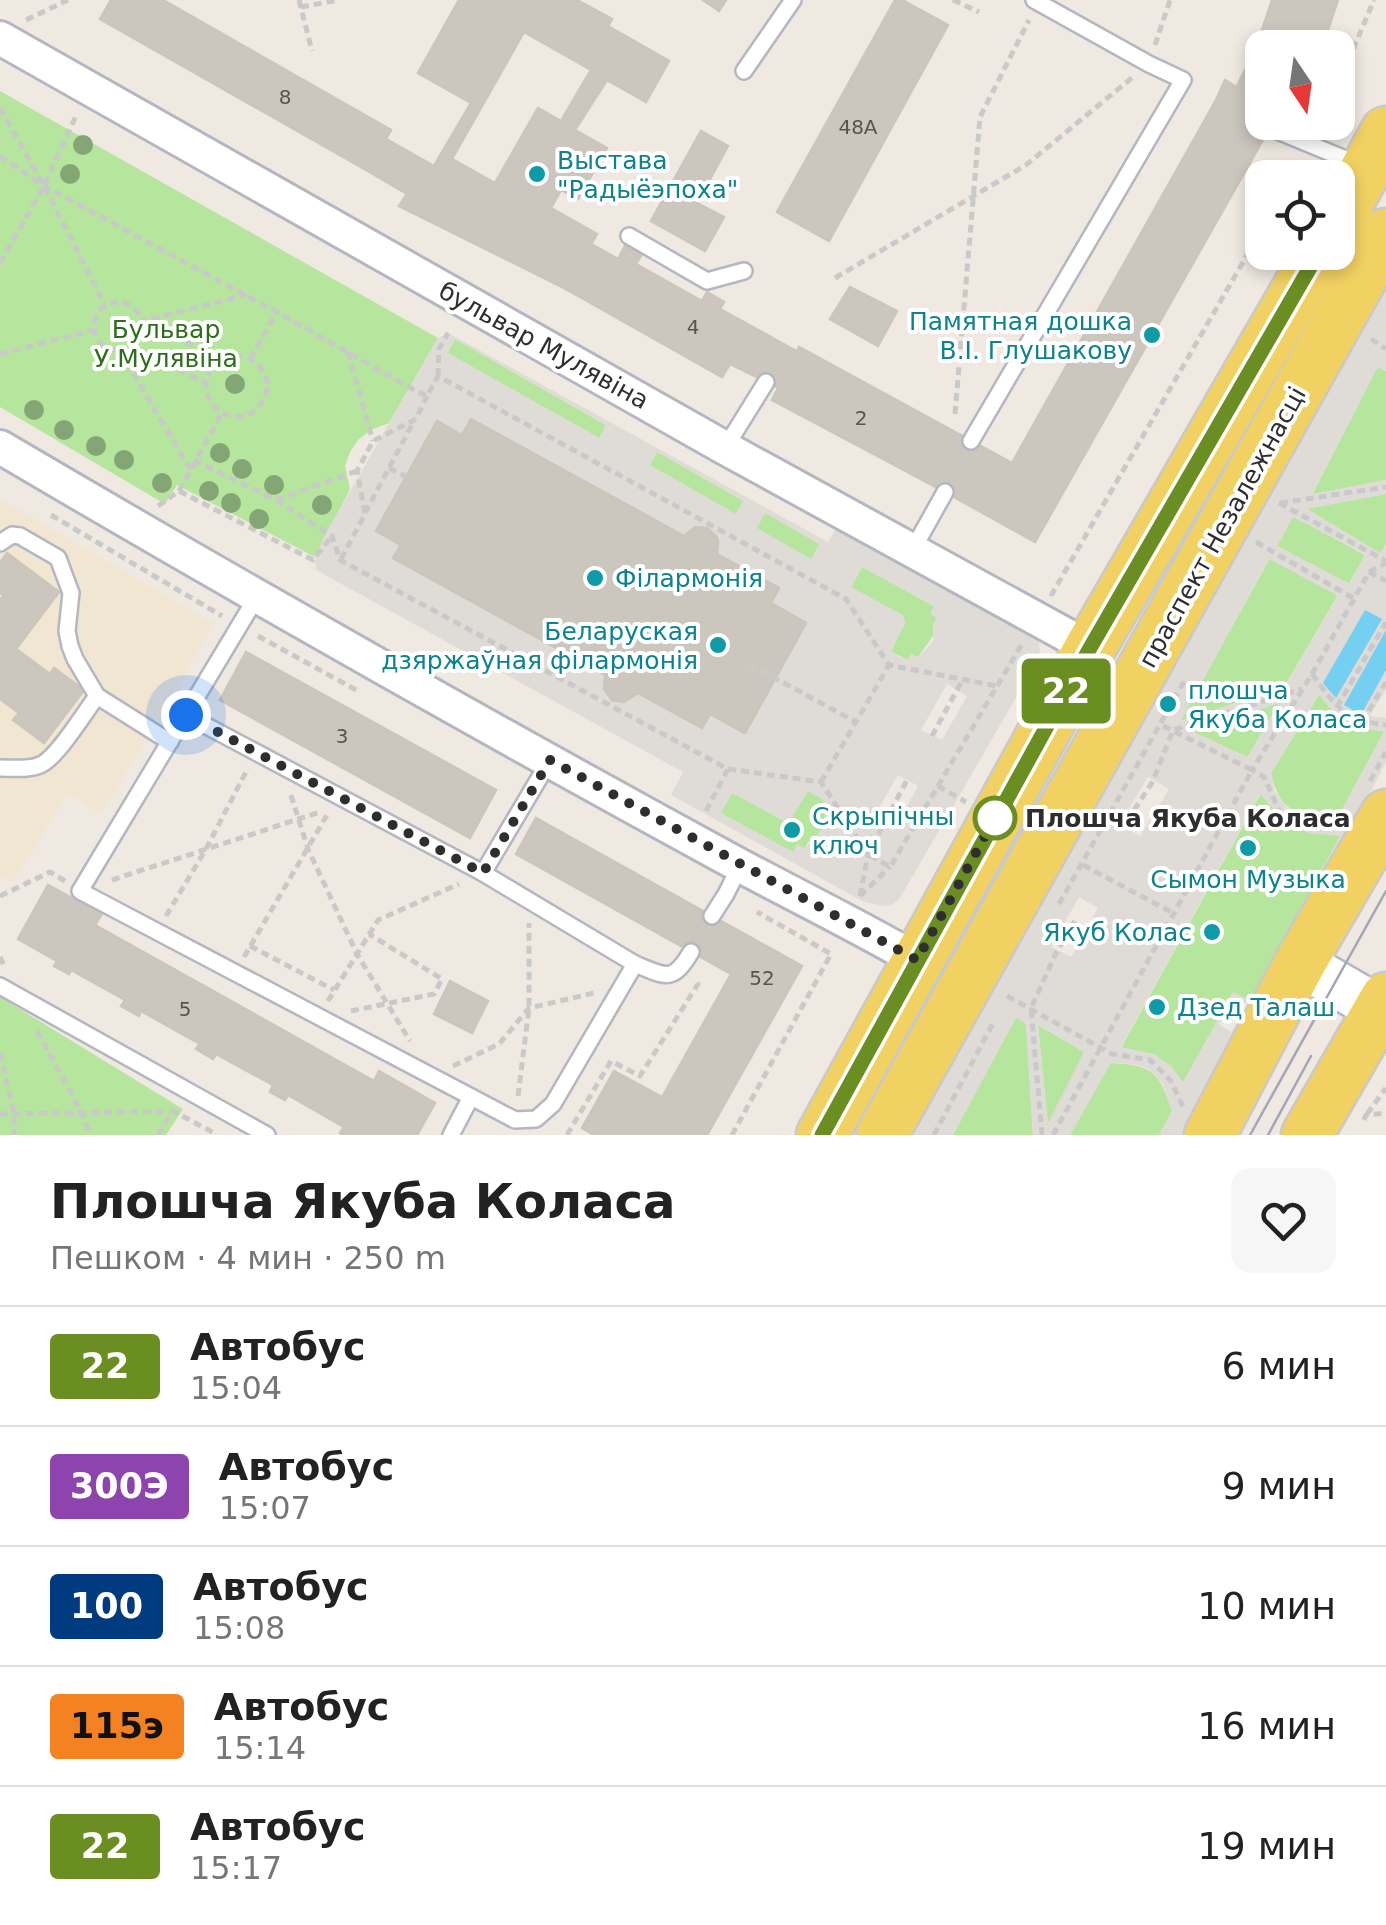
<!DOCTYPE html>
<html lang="ru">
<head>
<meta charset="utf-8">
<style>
  :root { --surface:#fff; --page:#f6f6f6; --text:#222; --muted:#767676; --line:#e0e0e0 }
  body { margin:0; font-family:"DejaVu Sans",sans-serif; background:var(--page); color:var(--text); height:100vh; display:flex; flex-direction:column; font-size:38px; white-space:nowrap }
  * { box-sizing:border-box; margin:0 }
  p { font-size:32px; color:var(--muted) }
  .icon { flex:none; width:55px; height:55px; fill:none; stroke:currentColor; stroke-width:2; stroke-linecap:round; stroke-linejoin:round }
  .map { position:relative; height:1135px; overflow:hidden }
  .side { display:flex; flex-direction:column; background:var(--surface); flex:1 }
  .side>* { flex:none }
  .badge { padding:0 20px; border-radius:8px; font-size:35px; line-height:65px }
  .needle { width:65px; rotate:167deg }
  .controls { position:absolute; left:1245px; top:30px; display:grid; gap:20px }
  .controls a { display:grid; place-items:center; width:110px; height:110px; border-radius:20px; background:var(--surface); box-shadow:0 5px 15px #0003; font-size:50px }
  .you { position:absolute; width:50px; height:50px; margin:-25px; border:8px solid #fff; border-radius:50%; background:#1a73e8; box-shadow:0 0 0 15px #1a73e833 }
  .map>.badge { position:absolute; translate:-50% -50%; box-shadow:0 0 0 5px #fff }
  .round { display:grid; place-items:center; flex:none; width:105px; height:105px; border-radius:20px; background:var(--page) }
  .summary { display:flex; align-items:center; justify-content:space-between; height:170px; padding:0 50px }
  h1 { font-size:48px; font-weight:800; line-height:75px }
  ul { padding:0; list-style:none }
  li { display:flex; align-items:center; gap:30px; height:120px; padding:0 50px; border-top:2px solid var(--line) }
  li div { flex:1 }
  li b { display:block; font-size:38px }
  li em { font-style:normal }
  li .badge { min-width:110px; font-weight:700; text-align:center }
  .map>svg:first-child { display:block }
  .education { fill:#f0e6d1 }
  .green { fill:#b6e59e }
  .plaza { fill:#dfdcd8; fill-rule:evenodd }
  .water { fill:#75cff0 }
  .building { fill:#cbc7bf; stroke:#cbc5ba; stroke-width:2.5; fill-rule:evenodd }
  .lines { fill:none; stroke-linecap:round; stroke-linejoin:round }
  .service-casing { stroke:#b4b7c1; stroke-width:20 }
  .minor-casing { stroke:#b4b7c1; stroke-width:38 }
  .secondary-casing { stroke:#b4b7c1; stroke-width:50 }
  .primary-casing { stroke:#c9c9c9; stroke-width:55 }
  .path { stroke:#c9c9c9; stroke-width:5; stroke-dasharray:8 5; stroke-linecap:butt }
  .service { stroke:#fff; stroke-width:15 }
  .minor { stroke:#fff; stroke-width:32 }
  .secondary { stroke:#fff; stroke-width:45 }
  .primary { stroke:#f2d163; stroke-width:50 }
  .tram { stroke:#a3a6b8; stroke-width:2.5 }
  .tree { fill:#84a574 }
  .line-casing { stroke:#fff; stroke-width:22 }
  .line { stroke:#6b8e23; stroke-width:15 }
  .walk { stroke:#2e2e2e; stroke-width:10; stroke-dasharray:0 18 }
  .culture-dot { fill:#0f9aa8; stroke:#fff; stroke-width:4 }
  .stop-dot { fill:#fff; stroke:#6b8e23; stroke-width:5 }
  .labels { text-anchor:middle; stroke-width:8; stroke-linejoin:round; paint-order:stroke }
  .number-label { font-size:20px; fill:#555452 }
  .culture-label { font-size:25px; fill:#0d838f; stroke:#fff; text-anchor:start }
  .park-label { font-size:25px; fill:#2c6e1b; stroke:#fff }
  .street-label { font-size:25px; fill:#2e2e2e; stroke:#fff }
  .stop-label { font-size:25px; font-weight:bold; fill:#2e2e2e; stroke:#fff; text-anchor:start }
</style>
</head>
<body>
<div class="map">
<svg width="1386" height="1135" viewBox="0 0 1386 1135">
  <rect width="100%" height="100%" fill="#efe9e1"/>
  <path class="education" d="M0,499L214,624L101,814L68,793L13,882L0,874Z"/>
  <g class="green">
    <path d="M0,91L438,338L389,423L373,429L359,439L350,452L345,466L350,489L315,557L177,485L165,504L0,407Z"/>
    <path d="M455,339L606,425L599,438L447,353Z"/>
    <path d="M1378,366L1386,371V480L1312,495Z"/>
    <path d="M657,451L744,501L736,515L649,465Z"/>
    <path d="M1386,494V544L1381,554L1305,508Z"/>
    <path d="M765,512L820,544L811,560L756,528Z"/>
    <path d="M1293,516L1365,555L1349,584L1277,546Z"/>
    <path d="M1270,558L1338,595L1284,687L1180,721Z"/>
    <path d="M862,567L934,606C941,635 930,637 918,658L908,660L890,651L905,623L851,587Z"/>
    <path d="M1320,693L1362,729L1385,731L1338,817C1301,820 1279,812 1271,773Z"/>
    <path d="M1280,702L1247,758L1192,732Z"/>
    <path d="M808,791L824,800L828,811L822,832L808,842L805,848L793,852L720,813L732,793L791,818Z"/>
    <path d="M1261,793L1280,817L1341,835L1250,1002L1233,993L1183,1083L1171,1066L1121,1048Z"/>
    <path d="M0,997L183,1109L166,1135H0Z"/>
    <path d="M1015,1017L1026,1023L1033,1135H953Z"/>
    <path d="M1038,1025L1084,1052L1048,1125Z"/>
    <path d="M1110,1063C1153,1065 1159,1072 1172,1111L1159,1135H1070Z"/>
  </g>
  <g class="plaza">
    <path d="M1386,274V371L1378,367L1312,494L1386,480V494L1307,509L1380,553L1386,544V630L1345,705L1361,715L1386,670V689L1370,716L1386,718V762L1191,1135H1159L1172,1111L1163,1084L1147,1068L1131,1064L1111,1063L1070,1135H1033L1026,1024L1016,1018L953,1135H903ZM1293,517L1365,554L1350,584L1277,546ZM1269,559L1338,596L1284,687L1181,721ZM1319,694L1328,706L1346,723L1362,729L1384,731L1338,817L1314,819L1288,808L1275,792L1271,773ZM1279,703L1248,757L1194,732ZM1148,777L1169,789L1140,836L1120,824ZM1260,794L1280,817L1308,833L1340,836L1251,1001L1233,992L1183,1082L1171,1066L1154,1054L1121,1047ZM1079,897L1098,908L1071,957L1051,947ZM1235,997L1248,1005L1231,1032L1219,1024ZM1039,1025L1084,1052L1048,1123L1038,1026Z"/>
    <path d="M448,333L828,542L839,524L1038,638L1040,653L1036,663L900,898L893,904L885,906L864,902L671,795L683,772L316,570L315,557L326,533L438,338ZM455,339L606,425L599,438L448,353ZM471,419L684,536L695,527L707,528L716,536L718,541L717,554L779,588L771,603L805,624L746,732L710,714L638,693L625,702L612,700L604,689L605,675L394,557L401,545L437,422L462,435ZM657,452L743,501L736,514L650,465ZM765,513L819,544L811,559L757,528ZM862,567L934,606L930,614L937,618L933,624V641L919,657L911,654L907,660L891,652L905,622L903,615L851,587ZM947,684L967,696L942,740L921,730ZM898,775L918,786L893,831L872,820ZM808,791L824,800L821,807L828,811L824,817V827L805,848L797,844L793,852L721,813L732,793L784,821L791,819Z"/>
  </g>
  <g class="water">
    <path d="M1365,610L1382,619L1336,698L1323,683Z"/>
    <path d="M1386,630V670L1361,715L1344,705Z"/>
  </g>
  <g class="building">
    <path d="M111,0H163L391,130L368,171L100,19Z"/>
    <path d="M459,0H577L612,19L608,26L669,61L646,102L607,80L575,130L607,148L578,199L561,190L551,208L597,234L566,289L399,206L407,194L368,171L386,139L434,166L471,103L418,73ZM524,32L591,70L561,121L538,108L495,183L452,159Z"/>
    <path d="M703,0H726L719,11Z"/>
    <path d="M895,0H902L948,25L829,241L777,212Z"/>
    <path d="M1272,0H1338L1322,48H1262V103L1236,88L1256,48Z"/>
    <path d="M1225,80L1262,103V122H1273L1035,542L945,492L772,400L799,347L1012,463L1216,100Z"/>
    <path d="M701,131L728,146L697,203L724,217L705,251L651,221Z"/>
    <path d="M591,244L618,259L626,244L642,254L636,264L702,301L707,292L724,302L720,309L798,352L779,388L730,364L722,377L566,289Z"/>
    <path d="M850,287L897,311L878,346L830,319Z"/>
    <path d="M471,419L684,536L695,527L707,528L716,536L718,541L717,554L779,588L771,603L806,623L745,733L710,714L702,728L638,693L624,702L612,700L604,689L605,675L393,558L401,545L376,531L437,421L462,435Z"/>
    <path d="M7,553L59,592L16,649L50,674L54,668L84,690L44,743L13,720L19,713L0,699V600L4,595L0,593V563Z"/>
    <path d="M246,652L496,790L470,838L220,700Z"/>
    <path d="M536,818L802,966L707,1135H641L731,974L516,854Z"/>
    <path d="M48,885L102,914L95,925L374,1081L379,1071L435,1103L417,1135H343L340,1133L344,1127L288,1095L285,1100L270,1092L273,1085L216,1054L213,1059L196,1049L200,1044L141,1011L139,1016L121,1006L125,1000L71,970L69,974L54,966L57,961L18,939Z"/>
    <path d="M450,981L488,1001L472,1033L434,1014Z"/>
    <path d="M614,1071L662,1097L641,1135H594L582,1128Z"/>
  </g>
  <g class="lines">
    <defs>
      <g id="service">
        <path d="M744,71L793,0"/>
        <path d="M1270,128L1360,165"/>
        <path d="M629,236L707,281L744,271"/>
        <path d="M971,441L1183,80L1149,64L1034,0"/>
        <path d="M725,448L766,382"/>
        <path d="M0,543L12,535L20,536L58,558L71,593L67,631L70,646L75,659L97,696L170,742"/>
        <path d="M912,551L945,492"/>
        <path d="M256,598L80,891L515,1120L536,1119L553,1104L635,964C665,976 672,984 691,952"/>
        <path d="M186,715L483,873L635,964"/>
        <path d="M0,768C13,768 29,770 40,765C57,758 85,712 97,696"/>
        <path d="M483,873L550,760"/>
        <path d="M712,916L726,894L740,866"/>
        <path d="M0,986L267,1135"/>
        <path d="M451,1135L471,1097"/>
      </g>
      <g id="minor">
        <path d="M0,38L725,448L1090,648"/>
        <path d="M0,447C243,590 489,729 737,864C797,896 858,926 917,960"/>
      </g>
      <path id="secondary" d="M1300,963L1386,1013"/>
      <g id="primary">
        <path d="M1338,221L1386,132"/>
        <path d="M822,1135L1090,648L1319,252"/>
        <path d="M882,1135L1386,234"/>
        <path d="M1210,1135L1300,963L1386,815"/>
        <path d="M1307,1135L1386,998"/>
      </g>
    </defs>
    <use href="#service" class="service-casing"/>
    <use href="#minor" class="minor-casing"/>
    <use href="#secondary" class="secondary-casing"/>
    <use href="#primary" class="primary-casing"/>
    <g class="path">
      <path d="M299,0L312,51"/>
      <path d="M953,0L979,12"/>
      <path d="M301,7L338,0"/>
      <path d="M26,20L68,0"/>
      <path d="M1155,45L1170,0"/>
      <path d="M1338,85L1374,0"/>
      <path d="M0,108L44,186L105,305"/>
      <path d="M0,156L44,186L277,312L414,390L427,396L438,376L846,599L889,665L997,686"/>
      <path d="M1292,178L1300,163"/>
      <path d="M0,263L44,186L76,116"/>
      <path d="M835,278L1026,165L1133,77"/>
      <circle cx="118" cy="326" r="24"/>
      <path d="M1371,339L1386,349"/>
      <path d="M132,346L206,383"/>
      <path d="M120,351L190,469"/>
      <path d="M348,352L373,441"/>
      <path d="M0,354L94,330"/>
      <path d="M221,359C180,392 234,440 261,404C265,398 268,390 267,382C265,372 258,363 249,358C238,353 229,360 219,358C213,357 204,351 198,348C180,339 161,330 143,321L246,295"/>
      <path d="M250,359L277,312"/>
      <path d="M438,376L439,349L448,333"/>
      <path d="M955,414L980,117L1029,20"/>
      <path d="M194,460L276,500L332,536L340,560L728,769L821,782L868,854L890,867L1022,644"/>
      <path d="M389,468L407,477"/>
      <path d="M179,491L222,413"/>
      <path d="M276,500L357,471"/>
      <path d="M1279,503L1386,561"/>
      <path d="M1280,503L1386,487"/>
      <path d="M158,506L179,491L313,560L332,536"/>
      <path d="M365,513L414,421"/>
      <path d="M51,515L222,616"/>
      <path d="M1256,542L1353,598"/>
      <path d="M341,559L365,514L357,471L373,441L416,419L427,396"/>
      <path d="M1369,572L1386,581"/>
      <path d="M1050,593L1052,594L1262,229"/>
      <path d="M258,636L358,691"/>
      <path d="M749,664L856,722"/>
      <path d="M1312,674C1336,706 1343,720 1386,725"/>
      <path d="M1337,707L1386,622"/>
      <path d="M1362,722L1386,682"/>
      <path d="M932,736L963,679"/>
      <path d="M1370,781L1386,752"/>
      <path d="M821,782L889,665"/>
      <path d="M938,786L966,802"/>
      <path d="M291,795L308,849L357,954L410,1041"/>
      <path d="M706,811L728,769"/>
      <path d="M1127,821L1153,781L1173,730L1302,689"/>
      <path d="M1332,828H1315L1280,812L1264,777L1252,770L1312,674L1369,572L1386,563"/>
      <path d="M1083,865L1173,913"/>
      <path d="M112,880L320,812"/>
      <path d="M0,896L50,872L65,881"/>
      <path d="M860,896L890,867"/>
      <path d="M860,896L868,854L907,780"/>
      <path d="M1059,904L1186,678"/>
      <path d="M166,916L206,849L248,768"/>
      <path d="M250,946L334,990"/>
      <path d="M0,957L5,968"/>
      <path d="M244,957L327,815"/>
      <path d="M1007,996L1112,1054L1150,1060L1171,1081L1183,1107"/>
      <path d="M328,1001L378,920L459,884"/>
      <path d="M351,1011L434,994L442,979L369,934"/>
      <path d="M37,1031L82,1113L90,1135"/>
      <path d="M0,1053L14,1113V1135"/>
      <path d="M453,1066L499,1044L529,1008L594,993"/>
      <path d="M518,1096L529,1008V923"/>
      <path d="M0,1114L173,1111"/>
      <path d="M1367,1114L1386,1088"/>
      <path d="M1364,1120L1366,1115L1386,1113"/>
      <path d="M158,1135L173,1111L216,1134"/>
      <path d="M567,1135L611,1061L640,1076L698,984L695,981"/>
      <path d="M732,1135L831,954L757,912"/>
      <path d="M934,1135L993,1023"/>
      <path d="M1042,1135L1031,1008L1056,953L1075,921"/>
      <path d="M1053,1135L1252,770L1161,725"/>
    </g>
    <use href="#service" class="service"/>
    <use href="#minor" class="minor"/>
    <use href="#secondary" class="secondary"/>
    <use href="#primary" class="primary"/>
    <g class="tram">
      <path d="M1250,1135L1386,891"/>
      <path d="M1268,1135L1311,1056"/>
    </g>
  </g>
  <g class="tree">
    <circle cx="83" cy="145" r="10"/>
    <circle cx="70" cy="174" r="10"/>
    <circle cx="235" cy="384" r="10"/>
    <circle cx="34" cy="410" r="10"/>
    <circle cx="64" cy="430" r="10"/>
    <circle cx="96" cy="446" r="10"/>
    <circle cx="220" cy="453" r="10"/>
    <circle cx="124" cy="460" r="10"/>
    <circle cx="242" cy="469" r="10"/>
    <circle cx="162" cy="483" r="10"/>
    <circle cx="274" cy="485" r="10"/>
    <circle cx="209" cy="491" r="10"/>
    <circle cx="231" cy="503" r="10"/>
    <circle cx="322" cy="505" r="10"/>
    <circle cx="259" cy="519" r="10"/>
  </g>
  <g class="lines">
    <defs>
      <path id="line" d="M822,1135L1090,648L1319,252"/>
    </defs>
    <use href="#line" class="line-casing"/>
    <use href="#line" class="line"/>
    <path class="walk" d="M186,715L483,873L550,760L917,960L995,818"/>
  </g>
  <g class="culture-dot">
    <circle cx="537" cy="174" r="10"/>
    <circle cx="1152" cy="335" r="10"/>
    <circle cx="595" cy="578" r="10"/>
    <circle cx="718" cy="645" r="10"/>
    <circle cx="1168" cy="704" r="10"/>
    <circle cx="792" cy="830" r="10"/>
    <circle cx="1248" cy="848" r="10"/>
    <circle cx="1212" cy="932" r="10"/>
    <circle cx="1157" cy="1007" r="10"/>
  </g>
  <circle class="stop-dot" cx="995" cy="818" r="20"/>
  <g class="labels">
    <g class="number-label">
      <text x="285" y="104">8</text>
      <text x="858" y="134">48А</text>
      <text x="693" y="334">4</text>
      <text x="861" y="425">2</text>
      <text x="342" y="743">3</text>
      <text x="762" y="985">52</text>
      <text x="185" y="1016">5</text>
    </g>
    <g class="culture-label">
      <text x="557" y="169">Выстава<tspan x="557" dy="29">"Радыёэпоха"</tspan></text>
      <text x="1132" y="330" text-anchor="end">Памятная дошка<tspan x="1132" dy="29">В.І. Глушакову</tspan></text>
      <text x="615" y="587">Філармонія</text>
      <text x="698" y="640" text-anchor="end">Беларуская<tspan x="698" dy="29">дзяржаўная філармонія</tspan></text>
      <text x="1188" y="699">плошча<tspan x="1188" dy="29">Якуба Коласа</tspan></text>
      <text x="812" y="825">Скрыпічны<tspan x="812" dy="29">ключ</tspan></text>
      <text x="1248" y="888" text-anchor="middle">Сымон Музыка</text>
      <text x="1192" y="941" text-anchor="end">Якуб Колас</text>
      <text x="1177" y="1016">Дзед Талаш</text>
    </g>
    <g class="park-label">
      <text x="166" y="338">Бульвар<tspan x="166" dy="29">У.Мулявіна</tspan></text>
    </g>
    <g class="street-label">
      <text transform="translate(544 345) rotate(29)" y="9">бульвар Мулявіна</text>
      <text transform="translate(1222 527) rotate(-61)" y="9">праспект Незалежнасці</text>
    </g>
    <g class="stop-label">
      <text x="1025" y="827">Плошча Якуба Коласа</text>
    </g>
  </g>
</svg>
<div class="controls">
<a><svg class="needle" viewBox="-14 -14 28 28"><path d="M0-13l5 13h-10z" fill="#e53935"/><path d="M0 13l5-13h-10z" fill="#767676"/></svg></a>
<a><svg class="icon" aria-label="locate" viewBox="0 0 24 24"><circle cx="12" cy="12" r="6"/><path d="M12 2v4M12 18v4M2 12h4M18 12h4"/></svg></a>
</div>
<div class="you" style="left:186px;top:715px"></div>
<b class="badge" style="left:1066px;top:691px;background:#6b8e23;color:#fff">22</b>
</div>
<section class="side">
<div class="summary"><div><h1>Плошча Якуба Коласа</h1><p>Пешком · 4 мин · 250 m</p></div><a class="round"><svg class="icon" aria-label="heart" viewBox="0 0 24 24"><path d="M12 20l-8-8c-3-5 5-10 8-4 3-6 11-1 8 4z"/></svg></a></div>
<ul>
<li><span class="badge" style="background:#6b8e23;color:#fff">22</span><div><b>Автобус</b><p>15:04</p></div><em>6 мин</em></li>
<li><span class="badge" style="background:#8e44ad;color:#fff">300Э</span><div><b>Автобус</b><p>15:07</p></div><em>9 мин</em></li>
<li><span class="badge" style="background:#003b80;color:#fff">100</span><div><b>Автобус</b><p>15:08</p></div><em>10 мин</em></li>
<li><span class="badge" style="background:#f58220;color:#111">115э</span><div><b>Автобус</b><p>15:14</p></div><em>16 мин</em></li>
<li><span class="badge" style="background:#6b8e23;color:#fff">22</span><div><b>Автобус</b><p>15:17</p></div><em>19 мин</em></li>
</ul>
</section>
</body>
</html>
